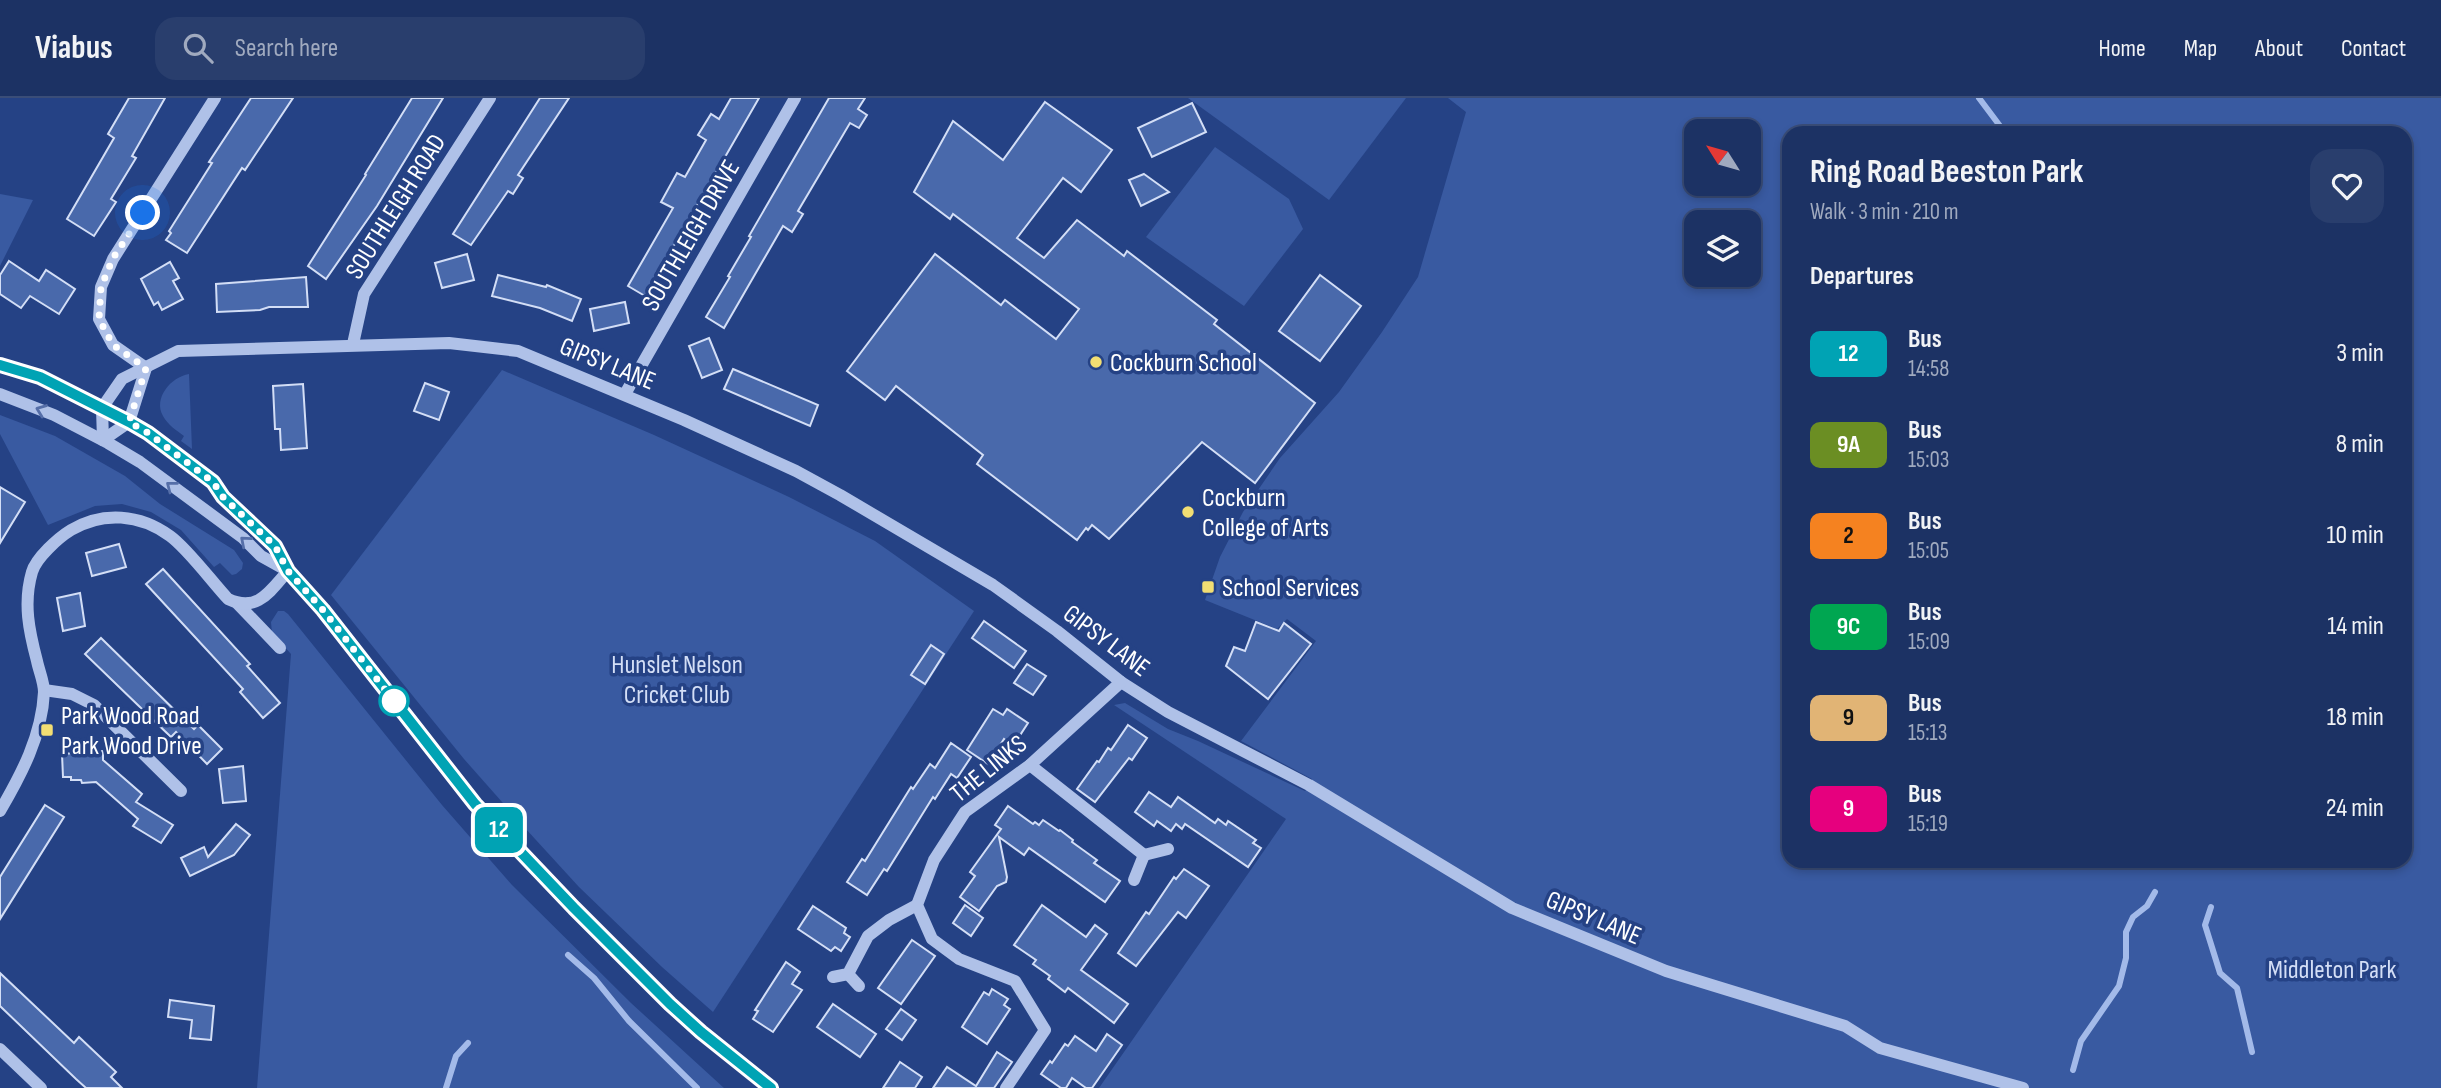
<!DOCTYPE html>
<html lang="en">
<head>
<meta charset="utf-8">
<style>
  :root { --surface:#1c3264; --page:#293e6d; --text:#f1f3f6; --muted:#a0aabf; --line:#3a4d78 }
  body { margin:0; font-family:"Sofia Sans Condensed",sans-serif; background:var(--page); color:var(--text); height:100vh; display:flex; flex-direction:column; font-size:26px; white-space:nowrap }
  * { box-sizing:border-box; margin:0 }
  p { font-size:23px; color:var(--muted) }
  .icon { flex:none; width:38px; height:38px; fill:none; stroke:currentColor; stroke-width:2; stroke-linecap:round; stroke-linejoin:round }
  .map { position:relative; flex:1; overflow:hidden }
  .drawer { position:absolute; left:1782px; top:28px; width:630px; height:742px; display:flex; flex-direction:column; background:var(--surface); border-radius:21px; box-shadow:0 4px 10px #0003,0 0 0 2px var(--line) }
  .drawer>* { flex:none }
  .badge { padding:0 14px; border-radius:10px; font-size:24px; line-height:46px }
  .needle { width:46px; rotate:307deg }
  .fabs { position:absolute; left:1684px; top:21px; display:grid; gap:14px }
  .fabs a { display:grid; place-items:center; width:77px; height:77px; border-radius:14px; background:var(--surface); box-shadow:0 4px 10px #0003,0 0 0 2px var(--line); font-size:35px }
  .you { position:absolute; width:35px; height:35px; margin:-18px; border:5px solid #fff; border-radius:50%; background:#1a73e8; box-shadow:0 0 0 10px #1a73e833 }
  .map>.badge { position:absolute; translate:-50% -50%; box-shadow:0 0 0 4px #fff }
  h2 { padding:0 28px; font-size:26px; line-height:63px }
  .round { display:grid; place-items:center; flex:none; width:74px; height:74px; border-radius:21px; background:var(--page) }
  .summary { display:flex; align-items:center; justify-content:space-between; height:119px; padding:0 28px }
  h1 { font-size:33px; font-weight:700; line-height:52px }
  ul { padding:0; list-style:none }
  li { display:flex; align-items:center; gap:21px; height:91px; padding:0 28px }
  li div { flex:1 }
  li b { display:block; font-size:26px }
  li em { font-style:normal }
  li .badge { min-width:77px; font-weight:700; text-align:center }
  header { display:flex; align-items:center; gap:42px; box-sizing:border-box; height:98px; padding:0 35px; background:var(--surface); border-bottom:2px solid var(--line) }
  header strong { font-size:33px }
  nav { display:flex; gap:38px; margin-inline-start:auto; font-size:24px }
  .search { width:490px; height:63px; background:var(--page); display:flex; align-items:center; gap:18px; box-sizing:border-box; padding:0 24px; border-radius:21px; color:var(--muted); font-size:26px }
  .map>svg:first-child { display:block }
  .green { fill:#395aa1; fill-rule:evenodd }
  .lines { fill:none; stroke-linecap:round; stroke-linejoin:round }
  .stream { stroke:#a3bae9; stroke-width:6 }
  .building { fill:#4969ab; stroke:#d3def6; stroke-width:2 }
  .minor { stroke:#afc1e8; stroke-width:12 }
  .oneway { stroke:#556ea8 }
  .line-casing { stroke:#fff; stroke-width:16 }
  .line { stroke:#00a3b4; stroke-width:10 }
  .walk { stroke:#fff; stroke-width:7; stroke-dasharray:0 12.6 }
  .poi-dot { fill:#f2de73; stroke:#254285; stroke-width:2.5 }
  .stop-dot { fill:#fff; stroke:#00a3b4; stroke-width:3.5 }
  .labels { text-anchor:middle; stroke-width:7; stroke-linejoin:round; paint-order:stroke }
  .street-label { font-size:26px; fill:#fff; stroke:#254285 }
  .poi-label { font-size:26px; fill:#fff; stroke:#254285; text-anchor:start }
  .park-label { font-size:26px; fill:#d3def6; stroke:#254285 }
</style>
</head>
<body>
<header>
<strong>Viabus</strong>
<div class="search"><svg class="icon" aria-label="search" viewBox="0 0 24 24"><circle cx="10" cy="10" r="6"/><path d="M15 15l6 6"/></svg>Search here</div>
<nav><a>Home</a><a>Map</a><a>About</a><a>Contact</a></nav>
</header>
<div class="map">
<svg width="2441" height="990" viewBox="0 0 2441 990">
  <rect width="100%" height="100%" fill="#254285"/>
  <g class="green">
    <path d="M1188,0H1406L1329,102Z"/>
    <path d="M1448,0H2441V990H1099L1286,721L1114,607L1125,605L1168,631L1198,643L1305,693L1312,681L1241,643L1316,543L1287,521L1277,531L1205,502L1220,459L1243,414L1280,360L1339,294L1382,234L1418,179L1466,14ZM1696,33H1748V86H1696ZM1788,35H2404V763H1788ZM1696,124H1748V177H1696Z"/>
    <path d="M1215,49L1289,101L1303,131L1244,208L1146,139Z"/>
    <path d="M0,96L33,102L0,168Z"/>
    <path d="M502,272L654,337L789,399L875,443L974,513L713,914L662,869L579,789L525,730L464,661L331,497Z"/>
    <path d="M189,276L192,351L181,343L184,338C176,332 168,327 163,318C153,300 171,279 189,276Z"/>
    <path d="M0,317L55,338L125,378L160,406L234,452L243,465L242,471L236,476L232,477L220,465L214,469L181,432L151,414L122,406L95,408L48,427L0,336Z"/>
    <path d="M278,513H284L288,516L442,707L512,787L631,905L724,990H257L291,556L272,535L271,524Z"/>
  </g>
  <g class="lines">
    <g class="stream">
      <path d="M1979,0L2003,32L2002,35"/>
      <path d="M2211,809L2205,827L2220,875L2237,890L2252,954"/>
      <path d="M568,857L594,880L629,923L697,990"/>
      <path d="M2073,972L2081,943L2119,888L2126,860V834L2133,819L2147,808L2155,794"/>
      <path d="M446,990L456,958L468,945"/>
    </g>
  </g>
  <g class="building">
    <path d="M129,0H165L132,58L136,60L111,101L116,104L94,138L67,121L114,40L108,36Z"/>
    <path d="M251,0H293L245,72L242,70L187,155L166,142L171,135L169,133L212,65L209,64Z"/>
    <path d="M412,0H443L377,108L326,181L308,168L366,77L365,76Z"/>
    <path d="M540,0H569L518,77L523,80L513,96L508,93L471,147L453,136Z"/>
    <path d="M731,0H759L645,198L628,188L673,110L661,104L677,75L685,79L706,42L698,37L711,16L719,21Z"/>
    <path d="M829,0H865L858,11L867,17L859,30L850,25L798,113L803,116L792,134L783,128L724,230L706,219L730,179L728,178L751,139L749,138Z"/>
    <path d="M1045,4L1112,52L1081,94L1063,80L1017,140L1044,160L1077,122L1124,158L1127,153L1217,222L1214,226L1315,305L1255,385L1202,344L1109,441L1092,427L1088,432L1086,430L1077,442L977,366L983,357L896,288L885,302L847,273L935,156L1001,207L1005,202L1056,241L1079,211L953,116L950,121L914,94L953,23L1003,62Z"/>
    <path d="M1192,5L1206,34L1152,59L1138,30Z"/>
    <path d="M1144,76L1169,94L1141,108L1129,82Z"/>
    <path d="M467,156L474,182L442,190L435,165Z"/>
    <path d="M9,163L39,183L46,172L75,191L59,216L30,198L21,210L0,196V177Z"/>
    <path d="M170,164L179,180L173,183L183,201L162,212L158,204L154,207L141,181Z"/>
    <path d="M498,177L546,189L547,187L581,201L572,223L540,210L492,198Z"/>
    <path d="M1320,177L1361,208L1320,263L1279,233Z"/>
    <path d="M306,179L308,209H269L260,212L217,214L216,186Z"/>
    <path d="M625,204L629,225L594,233L590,211Z"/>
    <path d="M709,240L722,272L702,280L689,248Z"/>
    <path d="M733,271L818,307L810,328L724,291Z"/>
    <path d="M425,285L449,294L439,322L414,313Z"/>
    <path d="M303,286L307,350L281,352L280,331H275L273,288Z"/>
    <path d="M0,389L25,404L0,445Z"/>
    <path d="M119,446L126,469L92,478L86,455Z"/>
    <path d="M163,471L250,566L247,568L280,605L263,620L240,594L243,591L146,486Z"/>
    <path d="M80,495L85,528L63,533L57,500Z"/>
    <path d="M984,523L1026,553L1014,570L972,540Z"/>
    <path d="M1256,524L1279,533L1284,525L1311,546L1268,601L1226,568L1234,549L1245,553Z"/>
    <path d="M101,540L194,631L198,627L222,651L207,666L176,634L171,639L85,556Z"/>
    <path d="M931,547L944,556L925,586L911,577Z"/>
    <path d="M1027,566L1046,578L1033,597L1014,585Z"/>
    <path d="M993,611L1003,617L1007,611L1028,625L1013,648L1004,641L988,666L967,652Z"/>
    <path d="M1128,627L1147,640L1132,662L1129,660L1095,704L1077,691L1097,663L1099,664L1108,650L1111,652Z"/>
    <path d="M951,645L971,659L957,680L951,676L935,701L933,699L887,773L884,771L867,797L847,784L862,761L865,763L911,689L913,691L930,666L935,670Z"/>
    <path d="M103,653V662L142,696L136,704L173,727L161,745L133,728L138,721L96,684L82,685L81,682H71V679H63L62,656Z"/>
    <path d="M243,668L246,703L223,705L219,671Z"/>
    <path d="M1149,694L1171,709L1178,699L1215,725L1218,721L1226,727L1228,723L1256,742L1253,745L1261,750L1248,769L1185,726L1182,731L1176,726L1171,733L1157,723L1154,728L1135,714Z"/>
    <path d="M45,707L64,719L0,821V779Z"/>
    <path d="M1008,708L1033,726L1035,724L1039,727L1043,722L1059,733L1060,732L1073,742L1072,744L1097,762L1094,765L1120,783L1105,804L1029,750L1024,757L999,739L1007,779L1006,784L997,788L979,813L960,799L975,778L970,774L1001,731L995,727Z"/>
    <path d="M236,726L250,737L234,757L190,778L181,760L204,749L208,759Z"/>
    <path d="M1184,771L1209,788L1186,820L1178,814L1136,868L1118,855L1146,814L1149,816L1174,779L1176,781Z"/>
    <path d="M965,807L983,820L971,838L953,825Z"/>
    <path d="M1042,807L1086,839L1095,827L1107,836L1081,872L1128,906L1114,925L1068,890L1065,894L1048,881L1050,878L1033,866L1036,862L1014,847Z"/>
    <path d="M813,808L846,830L844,835L850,839L841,853L835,849L831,853L798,831Z"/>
    <path d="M912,842L935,858L901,906L878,890Z"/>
    <path d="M786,864L800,874L792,886L802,892L773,934L753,921L758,913L755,912Z"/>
    <path d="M0,875L74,945L79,939L116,974L111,979L122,990H86L76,981L0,908Z"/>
    <path d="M992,891L1008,901L1004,907L1010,911L987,946L962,929L984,894L989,897Z"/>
    <path d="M170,902L214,908L211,942L190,940L192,922L168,919Z"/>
    <path d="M833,906L876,936L860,959L817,929Z"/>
    <path d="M901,911L916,922L902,942L886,931Z"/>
    <path d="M1107,936L1122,947L1092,990H1086L1072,980L1066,990H1061L1041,976L1050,963L1052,965L1065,946L1068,948L1075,938L1096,953Z"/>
    <path d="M997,954L1012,964L994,990H933L947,969L976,988Z"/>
    <path d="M900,964L922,979L915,990H883Z"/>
  </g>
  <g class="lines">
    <g class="minor">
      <path d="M353,246L364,196L490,0"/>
      <path d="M0,267L40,279L129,324L148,335L213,384L223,399L275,448L288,473L323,512L475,706L574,811L670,906L701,934L771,990"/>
      <path d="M146,270L113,247L99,221L101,189L113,161L215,0"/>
      <path d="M0,296L54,317L108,345L140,364L243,440L261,458L288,473"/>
      <path d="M625,296L795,0"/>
      <path d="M103,342L102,310L122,281L178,253L449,245L518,253L684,322L796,373L840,397L993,487L1057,533L1121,584L1168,614L1309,687L1512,810L1666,873L1845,928L1880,950L2023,990"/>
      <path d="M103,342L129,324L146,270"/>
      <path d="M237,505L280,550"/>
      <path d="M44,592L72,596L94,607L181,693"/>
      <path d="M1030,667L1144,757L1168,751"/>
      <path d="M0,713C21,677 42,638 44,594C44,584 39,573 37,563C29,533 23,505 32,474C36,460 58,440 71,432C103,413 140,416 170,438C188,451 212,484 228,501C258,515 270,493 288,473"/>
      <path d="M1134,782L1144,757"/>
      <path d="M848,876L859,888"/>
      <path d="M833,879L848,876L868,838L889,822L917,807"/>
      <path d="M0,951L41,990"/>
      <path d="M1006,990L1045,932L1015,883L959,861L932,841L917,807L934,762L965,714L1030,667L1121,584"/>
    </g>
  </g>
  <defs><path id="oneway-chevron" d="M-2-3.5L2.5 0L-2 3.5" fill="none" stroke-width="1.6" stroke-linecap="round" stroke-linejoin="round" transform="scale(1.75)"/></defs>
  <g class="oneway">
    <use href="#oneway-chevron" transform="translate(41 312) rotate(-159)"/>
    <use href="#oneway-chevron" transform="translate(171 388) rotate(-142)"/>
    <use href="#oneway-chevron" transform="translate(245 443) rotate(-139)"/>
  </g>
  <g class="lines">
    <defs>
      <path id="line" d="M0,267L40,279L129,324L148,335L213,384L223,399L275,448L288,473L323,512L475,706L574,810L670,906L701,934L771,990"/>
    </defs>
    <use href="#line" class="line-casing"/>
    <use href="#line" class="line"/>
    <path class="walk" d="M143,115L113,160L101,189L99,221L113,247L146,270L129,324L148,335L213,384L223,399L275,448L288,473L323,512L394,603"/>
  </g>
  <g class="poi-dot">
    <circle cx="1096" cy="264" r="7"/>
    <circle cx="1188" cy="414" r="7"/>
    <rect x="1201" y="482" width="14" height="14" rx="3.5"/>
    <rect x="40" y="625" width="14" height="14" rx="3.5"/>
  </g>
  <circle class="stop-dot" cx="394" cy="603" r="14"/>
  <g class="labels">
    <g class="street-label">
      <text transform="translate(395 108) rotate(-58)" y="9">SOUTHLEIGH ROAD</text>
      <text transform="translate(690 137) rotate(-60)" y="9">SOUTHLEIGH DRIVE</text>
      <text transform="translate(608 265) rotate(22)" y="9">GIPSY LANE</text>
      <text transform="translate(1107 542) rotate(37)" y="9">GIPSY LANE</text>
      <text transform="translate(988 670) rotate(-39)" y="9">THE LINKS</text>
      <text transform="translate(1594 819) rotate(23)" y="9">GIPSY LANE</text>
    </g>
    <g class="poi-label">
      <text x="1110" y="273">Cockburn School</text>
      <text x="1202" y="408">Cockburn<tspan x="1202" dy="30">College of Arts</tspan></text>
      <text x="1222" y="498">School Services</text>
      <text x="61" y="626">Park Wood Road<tspan x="61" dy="30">Park Wood Drive</tspan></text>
    </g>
    <g class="park-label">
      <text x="677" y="575">Hunslet Nelson<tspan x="677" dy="30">Cricket Club</tspan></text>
      <text x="2332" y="880">Middleton Park</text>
    </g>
  </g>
</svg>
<div class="fabs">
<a><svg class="needle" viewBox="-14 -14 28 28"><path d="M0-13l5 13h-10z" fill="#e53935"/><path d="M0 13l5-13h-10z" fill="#a0aabf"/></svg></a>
<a><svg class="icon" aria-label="layers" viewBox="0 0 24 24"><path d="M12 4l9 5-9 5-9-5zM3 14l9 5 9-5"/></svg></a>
</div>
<div class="you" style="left:143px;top:115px"></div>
<b class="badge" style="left:499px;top:732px;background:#00a3b4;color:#fff">12</b>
<section class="drawer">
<div class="summary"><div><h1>Ring Road Beeston Park</h1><p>Walk · 3 min · 210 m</p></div><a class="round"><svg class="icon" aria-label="heart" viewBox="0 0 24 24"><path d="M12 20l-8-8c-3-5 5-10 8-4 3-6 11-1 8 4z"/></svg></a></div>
<h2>Departures</h2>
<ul>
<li><span class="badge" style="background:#00a3b4;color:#fff">12</span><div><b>Bus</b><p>14:58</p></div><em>3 min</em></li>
<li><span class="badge" style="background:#6b8e23;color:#fff">9A</span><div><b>Bus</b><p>15:03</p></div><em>8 min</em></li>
<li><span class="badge" style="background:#f58220;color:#111">2</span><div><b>Bus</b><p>15:05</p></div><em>10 min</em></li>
<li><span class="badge" style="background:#00a651;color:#fff">9C</span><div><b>Bus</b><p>15:09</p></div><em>14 min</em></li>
<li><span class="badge" style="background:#e1b475;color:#111">9</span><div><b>Bus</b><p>15:13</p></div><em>18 min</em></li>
<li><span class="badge" style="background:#e6007e;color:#fff">9</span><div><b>Bus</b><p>15:19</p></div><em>24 min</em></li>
</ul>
</section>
</div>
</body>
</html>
